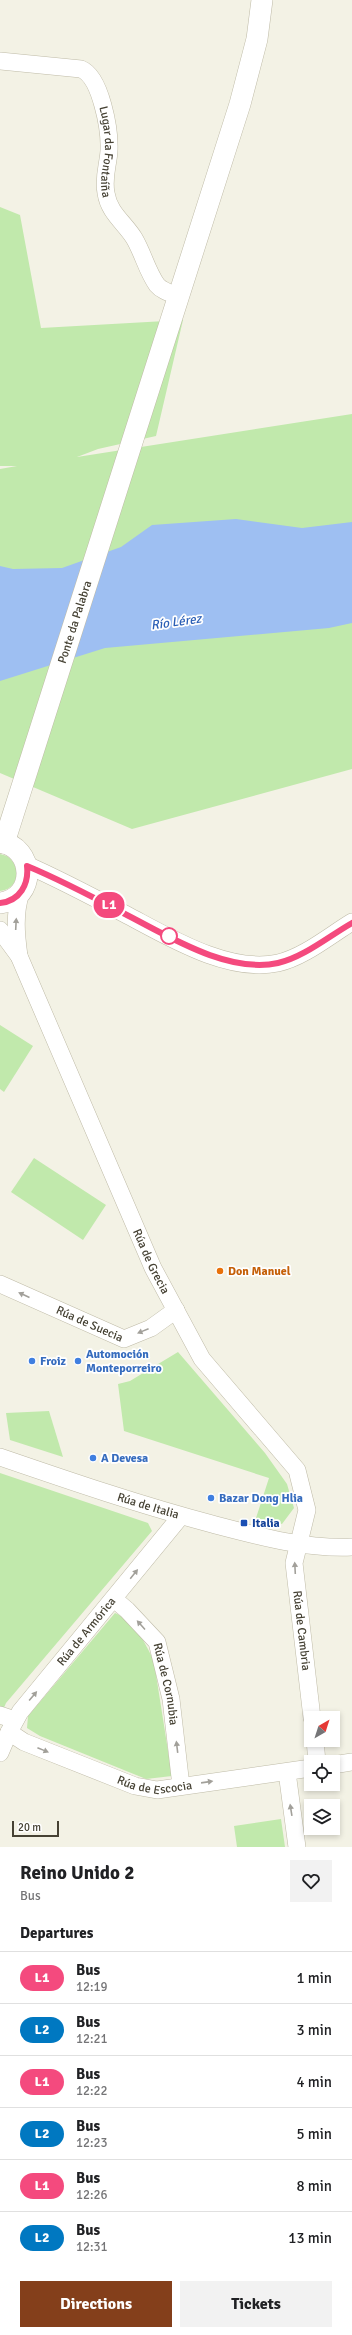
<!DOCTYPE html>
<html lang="en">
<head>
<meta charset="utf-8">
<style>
  :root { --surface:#fff; --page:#f2f2f2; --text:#202124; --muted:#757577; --line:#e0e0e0; --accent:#843f1b }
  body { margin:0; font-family:Signika,sans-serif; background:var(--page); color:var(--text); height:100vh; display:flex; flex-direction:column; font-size:15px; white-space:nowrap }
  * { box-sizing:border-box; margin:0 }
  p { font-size:13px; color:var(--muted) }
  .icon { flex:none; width:22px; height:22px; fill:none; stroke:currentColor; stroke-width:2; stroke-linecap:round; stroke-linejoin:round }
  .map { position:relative; height:1847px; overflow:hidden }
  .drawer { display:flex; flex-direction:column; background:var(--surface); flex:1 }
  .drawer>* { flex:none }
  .badge { padding:0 8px; border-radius:13px; font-size:14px; line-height:26px }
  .needle { width:26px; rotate:39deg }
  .buttons { position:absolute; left:304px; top:1711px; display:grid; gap:8px }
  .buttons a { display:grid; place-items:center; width:36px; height:36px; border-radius:0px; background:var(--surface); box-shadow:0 2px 6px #0003; font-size:20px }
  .scale { position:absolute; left:12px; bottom:10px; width:47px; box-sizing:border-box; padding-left:4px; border:2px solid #464234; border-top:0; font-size:11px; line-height:14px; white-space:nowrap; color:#464234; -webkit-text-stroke:3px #fff; paint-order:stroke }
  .map>.badge { position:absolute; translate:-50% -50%; box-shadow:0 0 0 2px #fff }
  h2 { padding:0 20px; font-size:15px; line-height:36px }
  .round { display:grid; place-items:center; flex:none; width:42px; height:42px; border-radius:0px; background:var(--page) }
  .head { display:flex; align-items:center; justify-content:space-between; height:68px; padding:0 20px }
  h1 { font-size:19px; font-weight:700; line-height:30px }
  .button { display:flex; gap:8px; margin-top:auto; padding:8px 20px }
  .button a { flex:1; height:46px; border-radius:0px; background:var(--accent); color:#fff; font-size:16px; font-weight:700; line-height:46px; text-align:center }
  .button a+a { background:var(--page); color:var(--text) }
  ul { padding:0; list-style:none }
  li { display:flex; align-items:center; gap:12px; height:52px; padding:0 20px; border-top:1px solid var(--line) }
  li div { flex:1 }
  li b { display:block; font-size:15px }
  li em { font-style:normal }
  li .badge { min-width:44px; font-weight:700; text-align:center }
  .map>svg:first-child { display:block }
  .green { fill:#c1e9ac }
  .water { fill:#9ebff2 }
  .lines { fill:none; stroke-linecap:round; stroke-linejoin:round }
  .minor-casing { stroke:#bfbba7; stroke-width:18 }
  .tertiary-casing { stroke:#bfbba7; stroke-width:22 }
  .minor { stroke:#fff; stroke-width:17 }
  .tertiary { stroke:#fff; stroke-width:21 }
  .oneway { fill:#a2a09a }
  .line-casing { stroke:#fff; stroke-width:9 }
  .line { stroke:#f44a7e; stroke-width:6 }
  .stop-dot { fill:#fff; stroke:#f44a7e; stroke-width:2 }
  .food-dot { fill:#e8710a; stroke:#fff; stroke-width:1.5 }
  .shop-dot { fill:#3f7fe0; stroke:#fff; stroke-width:1.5 }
  .transit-dot { fill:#1a4fb4; stroke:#fff; stroke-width:1.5 }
  .labels { text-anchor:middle; stroke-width:3.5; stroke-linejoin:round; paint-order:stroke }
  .street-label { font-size:12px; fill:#464234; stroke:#fff }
  .food-label { font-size:12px; font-weight:bold; fill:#c56008; stroke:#fff; text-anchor:start }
  .shop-label { font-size:12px; font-weight:bold; fill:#366cbe; stroke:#fff; text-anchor:start }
  .transit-label { font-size:12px; font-weight:bold; fill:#164399; stroke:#fff; text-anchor:start }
  .water-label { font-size:13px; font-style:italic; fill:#2a5eb5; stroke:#fff }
</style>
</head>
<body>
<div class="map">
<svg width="352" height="1847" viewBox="0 0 352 1847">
  <rect width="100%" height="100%" fill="#f3f2e5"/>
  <g class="green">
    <path d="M0,207L20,215L41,328L183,320L156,436L98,449L77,457L352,414V769L132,829L0,773V469L17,466H0Z"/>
    <path d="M0,854C21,857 23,889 0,891Z"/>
    <path d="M0,1025L33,1046L4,1092L0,1089Z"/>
    <path d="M34,1158L106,1205L83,1240L11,1192Z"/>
    <path d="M178,1352L265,1453L287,1484L294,1508L282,1524L256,1518L269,1478L124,1431L118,1384L130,1381Z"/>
    <path d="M49,1411L63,1457L10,1440L6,1413Z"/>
    <path d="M0,1473L148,1523L152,1531L6,1703L0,1717Z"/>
    <path d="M115,1613C133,1620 147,1645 154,1662L172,1776L146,1779L40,1736L27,1728L28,1716Z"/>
    <path d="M281,1819L285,1847H237L234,1826Z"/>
  </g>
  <path class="water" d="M236,519L302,528L352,522V623L329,628L105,648L0,681V566L13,569L62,568L121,547L152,525Z"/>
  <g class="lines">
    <defs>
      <g id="minor">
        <path id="s1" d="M0,61L81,69C101,77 110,130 109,151C108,166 103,177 106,193C109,213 124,222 134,238C143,253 147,271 157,285C162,291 170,293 178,296"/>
        <path d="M27,865C61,880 93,897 125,914C167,936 228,974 278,963C304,957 329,936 352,922"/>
        <path id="s2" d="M0,930L19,956L153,1268L202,1359L297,1470L307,1510L294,1563L312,1718"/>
        <path d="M19,956C16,934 14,914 21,892"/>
        <path id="s3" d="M0,1284L124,1339L151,1328L176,1310"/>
        <path id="s4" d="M0,1457C70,1481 140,1505 212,1524C258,1536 304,1549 352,1547"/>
        <path id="s5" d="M114,1599L127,1610L157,1642L171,1699L181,1786"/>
        <path d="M0,1715L15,1720"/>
        <path id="s6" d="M9,1732L24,1742L135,1786L157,1790L311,1768"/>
        <path d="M315,1740L317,1762"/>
        <path id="s7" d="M0,1753L9,1732L20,1712L181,1516"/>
        <path d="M333,1765L352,1762"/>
        <path d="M287,1772L297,1847"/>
      </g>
      <g id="tertiary">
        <path d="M0,842C35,847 37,899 0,903"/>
        <path id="s8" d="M4,843L240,104L257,39L262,0"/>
      </g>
    </defs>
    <use href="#minor" class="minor-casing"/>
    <use href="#tertiary" class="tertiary-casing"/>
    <use href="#minor" class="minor"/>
    <use href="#tertiary" class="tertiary"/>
  </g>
  <defs><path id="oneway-solid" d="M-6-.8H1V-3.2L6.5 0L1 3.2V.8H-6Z"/></defs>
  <g class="oneway">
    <use href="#oneway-solid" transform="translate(16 924) rotate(-87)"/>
    <use href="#oneway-solid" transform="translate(24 1295) rotate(-156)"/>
    <use href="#oneway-solid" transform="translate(143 1331) rotate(158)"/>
    <use href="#oneway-solid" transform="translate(295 1568) rotate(-93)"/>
    <use href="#oneway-solid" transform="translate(134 1574) rotate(-51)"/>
    <use href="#oneway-solid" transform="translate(141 1625) rotate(-132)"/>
    <use href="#oneway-solid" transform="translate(33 1696) rotate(-50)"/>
    <use href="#oneway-solid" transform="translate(177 1747) rotate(-97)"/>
    <use href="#oneway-solid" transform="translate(43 1750) rotate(22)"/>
    <use href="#oneway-solid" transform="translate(207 1782) rotate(-8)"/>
    <use href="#oneway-solid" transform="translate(291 1810) rotate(-99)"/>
  </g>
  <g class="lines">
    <defs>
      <path id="line" d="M0,903C20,901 29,884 27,866C61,880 93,897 125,914C168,936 228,974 278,963C304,957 329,936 352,923"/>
    </defs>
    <use href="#line" class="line-casing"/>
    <use href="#line" class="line"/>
  </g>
  <circle class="stop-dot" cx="169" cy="936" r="8"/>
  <circle class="food-dot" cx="220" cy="1271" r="4"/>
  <g class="shop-dot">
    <circle cx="32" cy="1361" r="4"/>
    <circle cx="78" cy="1361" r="4"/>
    <circle cx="93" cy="1458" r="4"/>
    <circle cx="211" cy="1498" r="4"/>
  </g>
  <rect class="transit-dot" x="240" y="1519" width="8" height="8" rx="2"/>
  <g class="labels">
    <g class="street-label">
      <text dy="4" stroke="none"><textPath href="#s1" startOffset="172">Lugar da Fontaíña</textPath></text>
      <text dy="4" stroke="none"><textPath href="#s8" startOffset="232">Ponte da Palabra</textPath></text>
      <text dy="4" stroke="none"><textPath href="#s2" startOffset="365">Rúa de Grecia</textPath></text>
      <text dy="4" stroke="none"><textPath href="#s3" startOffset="98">Rúa de Suecia</textPath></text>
      <text dy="4" stroke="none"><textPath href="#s4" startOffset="156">Rúa de Italia</textPath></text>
      <text dy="4" stroke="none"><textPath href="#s2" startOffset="785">Rúa de Cambria</textPath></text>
      <text dy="4" stroke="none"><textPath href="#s7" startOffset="150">Rúa de Armórica</textPath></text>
      <text dy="4" stroke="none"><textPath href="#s5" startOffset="104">Rúa de Cornubia</textPath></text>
      <text dy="4" stroke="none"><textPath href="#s6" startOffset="157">Rúa de Escocia</textPath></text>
    </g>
    <g class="food-label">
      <text x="228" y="1275">Don Manuel</text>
    </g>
    <g class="shop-label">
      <text x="86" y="1358">Automoción<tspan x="86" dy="14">Monteporreiro</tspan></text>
      <text x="40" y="1365">Froiz</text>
      <text x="101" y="1462">A Devesa</text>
      <text x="219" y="1502">Bazar Dong Hlia</text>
    </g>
    <g class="transit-label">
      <text x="252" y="1527">Italia</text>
    </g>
    <g class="water-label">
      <text transform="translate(176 621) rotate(-8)" y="5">Río Lérez</text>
    </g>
  </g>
</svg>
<div class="buttons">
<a><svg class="needle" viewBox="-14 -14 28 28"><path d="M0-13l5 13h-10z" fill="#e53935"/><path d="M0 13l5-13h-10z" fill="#757577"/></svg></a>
<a><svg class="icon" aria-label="locate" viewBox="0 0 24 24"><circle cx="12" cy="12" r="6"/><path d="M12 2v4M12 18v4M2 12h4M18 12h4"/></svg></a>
<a><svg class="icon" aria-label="layers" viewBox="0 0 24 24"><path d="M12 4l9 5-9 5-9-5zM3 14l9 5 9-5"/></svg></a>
</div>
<div class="scale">20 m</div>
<b class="badge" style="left:109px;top:905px;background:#f44a7e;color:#fff">L1</b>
</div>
<section class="drawer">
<div class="head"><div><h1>Reino Unido 2</h1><p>Bus</p></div><a class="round"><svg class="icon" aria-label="heart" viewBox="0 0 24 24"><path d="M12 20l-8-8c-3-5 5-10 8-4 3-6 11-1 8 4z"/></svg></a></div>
<h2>Departures</h2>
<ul>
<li><span class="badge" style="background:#f44a7e;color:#fff">L1</span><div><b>Bus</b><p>12:19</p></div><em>1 min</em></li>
<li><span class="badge" style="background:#0078c1;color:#fff">L2</span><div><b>Bus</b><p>12:21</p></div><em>3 min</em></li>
<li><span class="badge" style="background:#f44a7e;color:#fff">L1</span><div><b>Bus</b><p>12:22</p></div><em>4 min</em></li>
<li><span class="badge" style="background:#0078c1;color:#fff">L2</span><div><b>Bus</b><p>12:23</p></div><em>5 min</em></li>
<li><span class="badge" style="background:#f44a7e;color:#fff">L1</span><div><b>Bus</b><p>12:26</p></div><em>8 min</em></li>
<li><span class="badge" style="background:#0078c1;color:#fff">L2</span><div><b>Bus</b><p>12:31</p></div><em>13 min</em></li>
</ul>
<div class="button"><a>Directions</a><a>Tickets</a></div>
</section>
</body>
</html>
